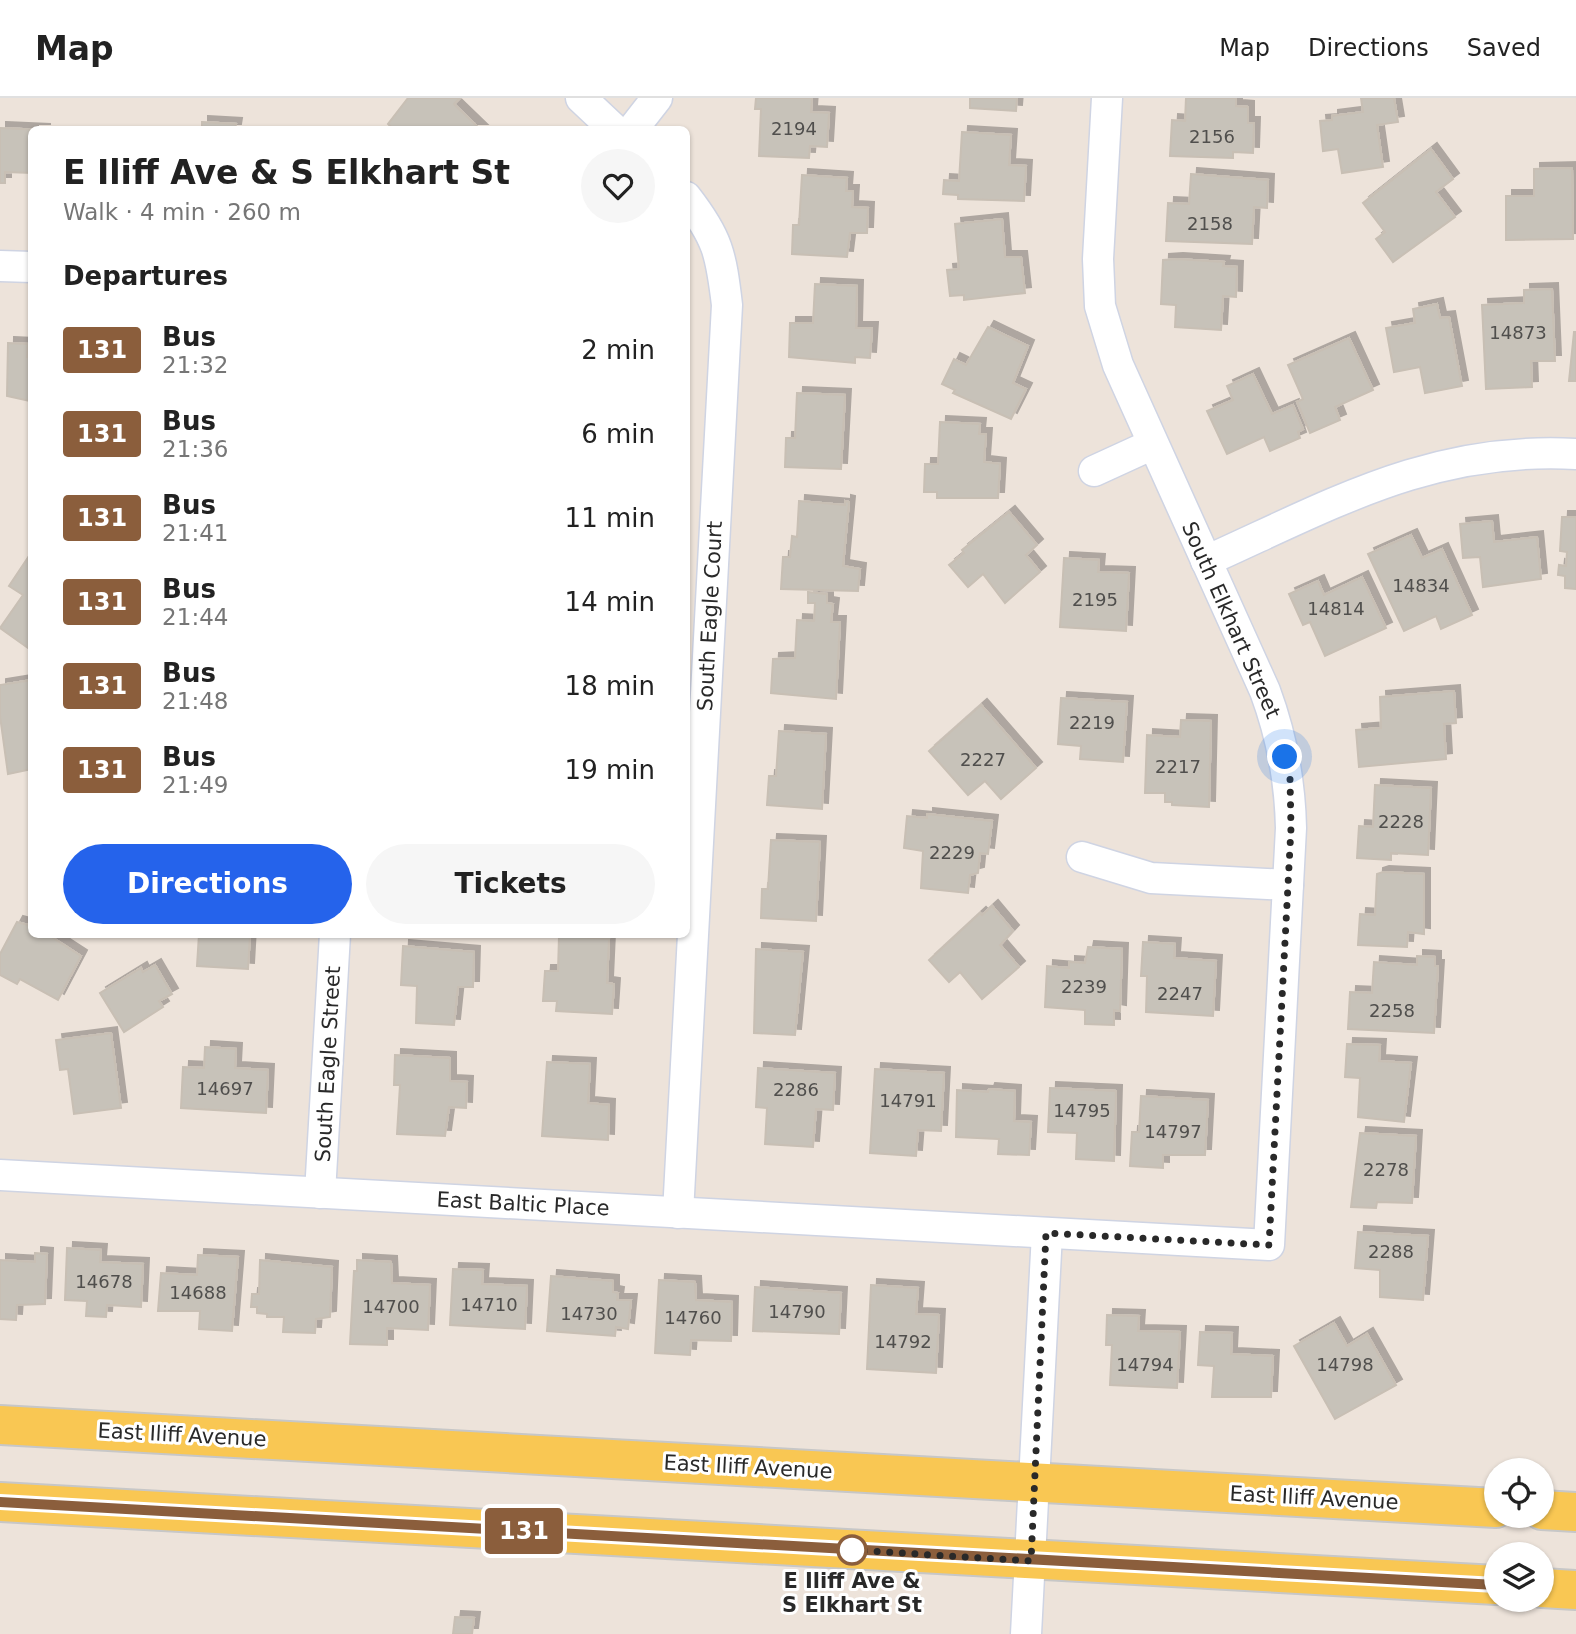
<!DOCTYPE html>
<html lang="en">
<head>
<meta charset="utf-8">
<style>
  :root { --surface:#fff; --page:#f6f6f6; --text:#222; --muted:#767676; --line:#e0e0e0; --accent:#2563eb }
  body { margin:0; font-family:"DejaVu Sans",sans-serif; background:var(--page); color:var(--text); height:100vh; display:flex; flex-direction:column; font-size:26px; white-space:nowrap }
  * { box-sizing:border-box; margin:0 }
  p { font-size:23px; color:var(--muted) }
  .icon { flex:none; width:38px; height:38px; fill:none; stroke:currentColor; stroke-width:2; stroke-linecap:round; stroke-linejoin:round }
  .map { position:relative; flex:1; overflow:hidden }
  .panel { position:absolute; left:28px; top:28px; width:662px; height:812px; display:flex; flex-direction:column; background:var(--surface); border-radius:10px; box-shadow:0 2px 5px #0004 }
  .panel>* { flex:none }
  .badge { padding:0 14px; border-radius:5px; font-size:24px; line-height:46px }
  .fabs { position:absolute; left:1484px; top:1360px; display:grid; gap:14px }
  .fabs a { display:grid; place-items:center; width:70px; height:70px; border-radius:50%; background:var(--surface); box-shadow:0 2px 5px #0004; font-size:35px }
  .you { position:absolute; width:35px; height:35px; margin:-18px; border:5px solid #fff; border-radius:50%; background:#1a73e8; box-shadow:0 0 0 10px #1a73e833 }
  .map>.badge { position:absolute; translate:-50% -50%; box-shadow:0 0 0 4px #fff }
  h2 { padding:0 35px; font-size:26px; line-height:63px }
  .round { display:grid; place-items:center; flex:none; width:74px; height:74px; border-radius:37px; background:var(--page) }
  .headline { display:flex; align-items:center; justify-content:space-between; height:119px; padding:0 35px }
  h1 { font-size:33px; font-weight:800; line-height:52px }
  .button { display:flex; gap:14px; margin-top:auto; padding:14px 35px }
  .button a { flex:1; height:80px; border-radius:42px; background:var(--accent); color:#fff; font-size:28px; font-weight:800; line-height:80px; text-align:center }
  .button a+a { background:var(--page); color:var(--text) }
  ul { padding:0; list-style:none }
  li { display:flex; align-items:center; gap:21px; height:84px; padding:0 35px }
  li div { flex:1 }
  li b { display:block; font-size:26px }
  li em { font-style:normal }
  li .badge { min-width:77px; font-weight:700; text-align:center }
  header { display:flex; align-items:center; gap:42px; box-sizing:border-box; height:98px; padding:0 35px; background:var(--surface); border-bottom:2px solid var(--line) }
  header strong { font-size:33px }
  nav { display:flex; gap:38px; margin-inline-start:auto; font-size:24px }
  .map>svg:first-child { display:block }
  .building { fill:#c7c2b9; stroke:#c8bfb4; stroke-width:2; filter:url(#shadow) }
  .lines { fill:none; stroke-linecap:round; stroke-linejoin:round }
  .minor-casing { stroke:#cfd4e3; stroke-width:33 }
  .major-casing { stroke:#c7c7c7; stroke-width:42 }
  .minor { stroke:#fff; stroke-width:30 }
  .major { stroke:#f9c753; stroke-width:38 }
  .line-casing { stroke:#fff; stroke-width:16 }
  .line { stroke:#8b5e3c; stroke-width:10 }
  .walk { stroke:#292929; stroke-width:7; stroke-dasharray:0 12.6 }
  .stop-dot { fill:#fff; stroke:#8b5e3c; stroke-width:3.5 }
  .labels { text-anchor:middle; stroke-width:6; stroke-linejoin:round; paint-order:stroke }
  .number-label { font-size:18px; fill:#504f4d }
  .street-label { font-size:21px; fill:#292929; stroke:#fff }
  .stop-label { font-size:21px; font-weight:bold; fill:#292929; stroke:#fff }
</style>
</head>
<body>
<header>
<strong>Map</strong>
<nav><a>Map</a><a>Directions</a><a>Saved</a></nav>
</header>
<div class="map">
<svg width="1576" height="1536" viewBox="0 0 1576 1536">
  <defs>
    <filter id="shadow"><feDropShadow dx="6" dy="-6" stdDeviation="0" flood-color="#0004"/></filter>
  </defs>
  <rect width="100%" height="100%" fill="#ede3da"/>
  <g class="building">
    <path d="M408,0H460L454,6L481,32H394L388,26Z"/>
    <path d="M756,0H812L811,14L829,15L827,49L810,48L809,60L759,58L761,11H755Z"/>
    <path d="M970,0H1017L1016,13L970,10Z"/>
    <path d="M1186,0H1236V8L1248,9V25H1254L1253,55L1233,54V60L1170,58L1172,22L1185,23Z"/>
    <path d="M1361,0H1394L1398,24L1377,27L1383,69L1342,75L1338,51L1323,53L1320,23L1332,22V18L1363,14Z"/>
    <path d="M202,24L236,26L235,32H202Z"/>
    <path d="M0,30L45,32H32V75L5,74V85H0Z"/>
    <path d="M962,34L1011,37L1009,67L1026,68L1024,103L958,101V97L943,96L944,82L959,83Z"/>
    <path d="M1431,51L1453,81L1436,94L1455,119L1393,164L1376,141L1385,134L1363,105Z"/>
    <path d="M1572,70L1573,141L1506,142V98H1534V71Z"/>
    <path d="M1191,76L1268,82L1267,110L1254,109L1252,146L1166,143L1168,105L1189,106Z"/>
    <path d="M802,77L847,80L846,93H853L852,109L868,110L867,135H850L847,159L792,156L793,127H799Z"/>
    <path d="M1002,121L1005,159H1021L1025,195L964,202V197L950,198L947,172L959,171L955,126Z"/>
    <path d="M1177,161L1224,164L1223,168L1237,169L1236,199L1223,198L1221,232L1175,229L1176,207L1161,206L1163,162Z"/>
    <path d="M815,186L857,188L856,230H872L870,260L855,259V265L789,259L790,225H813Z"/>
    <path d="M1552,191L1555,263H1531L1532,289L1486,291L1482,207L1524,205V192Z"/>
    <path d="M1437,206L1440,220L1449,219L1462,288L1425,295L1420,269L1394,274L1386,230L1415,225L1413,211Z"/>
    <path d="M988,229L1028,248L1013,285L1026,291L1011,321L953,295L955,292L942,286L954,261L966,267Z"/>
    <path d="M1574,234H1576V283H1569Z"/>
    <path d="M1349,240L1373,292L1335,309L1340,322L1310,335L1297,304L1303,301L1288,267Z"/>
    <path d="M8,245L28,246L27,259H32V315L30,303L7,298Z"/>
    <path d="M1253,276L1272,316L1293,307L1303,331L1298,334L1300,340L1270,353L1264,339L1227,356L1207,313L1233,302L1227,288Z"/>
    <path d="M797,295L845,297L841,371L785,369L786,340H795Z"/>
    <path d="M940,324L980,326L979,336H986L984,364L1000,366L998,400H937V394H924L925,366H938Z"/>
    <path d="M799,403L845,407V403L849,404L843,468L860,471L858,493L781,491L783,459H790L792,438L797,439Z"/>
    <path d="M1009,414L1037,447L1026,457L1040,474L1005,505L983,476L968,489L949,467L964,455L962,452Z"/>
    <path d="M1562,419H1576V491L1565,490V478L1558,477L1559,467L1566,468L1567,454L1560,453Z"/>
    <path d="M1492,423L1494,444L1537,439L1541,481L1483,489L1480,459L1463,460L1460,426Z"/>
    <path d="M1411,437L1422,460L1442,451L1472,517L1441,531L1436,518L1404,533L1368,456Z"/>
    <path d="M29,458L32,459L31,552L0,530L23,497L9,488Z"/>
    <path d="M1064,460L1099,462L1098,474L1129,475L1126,533L1060,529Z"/>
    <path d="M1362,479L1386,530L1325,558L1310,524L1303,527L1289,496L1318,483L1324,497Z"/>
    <path d="M808,494L827,496V505L833,506L831,524H840L836,601L771,595L773,561L795,560L797,522L814,523L815,505H808Z"/>
    <path d="M32,582V671L8,676L0,618V587Z"/>
    <path d="M1454,593L1456,625L1444,626L1446,661L1359,669L1356,632L1381,630L1380,599Z"/>
    <path d="M1061,600L1127,604L1123,664L1080,661L1081,648L1058,646Z"/>
    <path d="M981,607L1036,670L1001,701L985,683L968,697L929,653Z"/>
    <path d="M1181,622L1211,623L1209,709L1172,707V704H1165V695H1145L1147,637L1180,639Z"/>
    <path d="M779,633L826,636L822,711L767,707L769,678H776Z"/>
    <path d="M1375,687L1431,690L1428,757L1391,755V762L1357,760L1359,728L1373,729Z"/>
    <path d="M927,716L992,723L988,756L980,755L978,775L970,777L968,795L921,790L923,753L904,750L907,718L927,720Z"/>
    <path d="M771,742L820,744L816,823L761,820L762,791H768Z"/>
    <path d="M1383,774L1424,776V836L1408,834L1407,849L1358,847L1360,816L1375,817L1377,776Z"/>
    <path d="M992,808L1013,833L1000,847L1019,869L982,901L960,874L949,884L929,862L980,815L982,817Z"/>
    <path d="M17,824L32,828V836H47L81,858L58,902L20,881L17,886L0,877V856Z"/>
    <path d="M199,836H250L248,871L197,868Z"/>
    <path d="M559,838L609,841L607,885L614,886L612,916L556,913L557,903H543L545,873H558Z"/>
    <path d="M1143,844L1175,846L1174,860L1216,863L1213,918L1146,914L1147,878H1141Z"/>
    <path d="M403,848L474,854L473,889H458L454,927L416,925L417,888L401,887Z"/>
    <path d="M1088,849L1122,851L1120,913L1114,912V927L1085,926V912L1045,909L1047,868L1069,870V864L1085,865Z"/>
    <path d="M756,851L803,854L795,937L754,935Z"/>
    <path d="M1417,858L1435,859V868H1438L1434,935L1348,931L1350,894L1372,895L1374,864L1417,867Z"/>
    <path d="M155,867L172,896L159,903L163,909L124,934L100,895L141,870L143,874Z"/>
    <path d="M111,935L121,1010L74,1016L68,971L60,972L56,942Z"/>
    <path d="M1347,946L1380,947L1379,963L1411,965L1404,1024L1358,1019L1360,980L1345,979Z"/>
    <path d="M205,949L236,951L235,970L268,972L266,1015L181,1010L183,969L204,970Z"/>
    <path d="M395,957L450,960V983L467,984L466,1010L449,1009L445,1038L397,1036L400,987H394Z"/>
    <path d="M547,964L590,966L588,1005L609,1007L608,1042L542,1038Z"/>
    <path d="M758,970L835,975L833,1012L816,1011L813,1049L765,1046L767,1010L756,1009Z"/>
    <path d="M875,971L944,975L941,1033L918,1032L916,1058L870,1055Z"/>
    <path d="M1050,990L1116,993L1114,1063L1076,1061L1077,1035L1048,1034Z"/>
    <path d="M989,991L1015,993L1014,1023L1031,1024L1029,1057L998,1056L999,1041L956,1039L957,992L988,994Z"/>
    <path d="M1141,998L1208,1002L1205,1057H1163V1070L1130,1068L1132,1034H1139Z"/>
    <path d="M1360,1035L1416,1038L1412,1105L1377,1104L1376,1110L1351,1109Z"/>
    <path d="M1358,1134L1428,1138L1423,1202L1380,1199V1172L1355,1170Z"/>
    <path d="M67,1150L101,1152L100,1164L143,1166L141,1209L107,1207L106,1219L86,1218L87,1203L65,1202Z"/>
    <path d="M35,1155L47,1156L45,1206L17,1207L16,1222L0,1221V1162L35,1164Z"/>
    <path d="M198,1157L238,1159L232,1233L199,1231L200,1213H158L161,1175L197,1177Z"/>
    <path d="M260,1162L332,1169L330,1219L316,1221L315,1235L283,1234L284,1219H267V1216L257,1215V1209H251L252,1196H259Z"/>
    <path d="M357,1162L391,1164L392,1185L430,1187L428,1232L387,1230V1247L350,1246L354,1173H357Z"/>
    <path d="M453,1171L483,1172L482,1186L527,1188L525,1231L450,1227Z"/>
    <path d="M551,1178L613,1183V1194L618,1195L617,1202H631L628,1231L616,1229L615,1238L547,1233Z"/>
    <path d="M659,1182L695,1184L696,1202L732,1204L731,1243L691,1242L690,1257L655,1255Z"/>
    <path d="M871,1187L918,1190L916,1216L939,1217L936,1275L867,1271Z"/>
    <path d="M755,1189L841,1195L839,1236L753,1233Z"/>
    <path d="M1107,1217L1139,1218L1138,1233L1180,1234L1177,1290L1110,1287L1112,1247H1106Z"/>
    <path d="M1334,1225L1347,1248L1367,1236L1396,1287L1335,1321L1294,1248Z"/>
    <path d="M1200,1234L1232,1235L1231,1256L1273,1258L1271,1299H1212L1214,1268L1198,1267Z"/>
    <path d="M455,1519L474,1520L472,1536H453Z"/>
  </g>
  <g class="lines">
    <defs>
      <g id="minor">
        <path d="M581,0L615,32"/>
        <path d="M632,32L657,0"/>
        <path d="M0,168L32,169"/>
        <path d="M1094,373L1153,346"/>
        <path d="M1206,463C1333,406 1432,348 1576,356"/>
        <path d="M1082,759L1151,780L1288,787"/>
        <path d="M0,1077L1269,1147L1291,730C1290,681 1282,639 1265,593L1118,267L1100,208L1098,161L1107,0"/>
        <path d="M320,1095L335,836"/>
        <path d="M678,1115L727,207C721,156 718,140 686,99"/>
        <path d="M1026,1536L1047,1135"/>
      </g>
      <g id="major">
        <path d="M0,1327L1496,1410"/>
        <path d="M0,1404L1496,1487"/>
        <path d="M1542,1412L1576,1414"/>
        <path d="M1542,1490L1576,1492"/>
      </g>
    </defs>
    <use href="#minor" class="minor-casing"/>
    <use href="#major" class="major-casing"/>
    <use href="#minor" class="minor"/>
    <use href="#major" class="major"/>
  </g>
  <g class="lines">
    <defs>
      <path id="line" d="M0,1404L1496,1487"/>
    </defs>
    <use href="#line" class="line-casing"/>
    <use href="#line" class="line"/>
    <path class="walk" d="M852,1452L1031,1463L1046,1135L1269,1147L1291,730L1290,681L1285,659"/>
  </g>
  <circle class="stop-dot" cx="852" cy="1452" r="14"/>
  <g class="labels">
    <g class="number-label">
      <text x="794" y="37">2194</text>
      <text x="1212" y="45">2156</text>
      <text x="1210" y="132">2158</text>
      <text x="1518" y="241">14873</text>
      <text x="1421" y="494">14834</text>
      <text x="1095" y="508">2195</text>
      <text x="1336" y="517">14814</text>
      <text x="1092" y="631">2219</text>
      <text x="983" y="668">2227</text>
      <text x="1178" y="675">2217</text>
      <text x="1401" y="730">2228</text>
      <text x="952" y="761">2229</text>
      <text x="1084" y="895">2239</text>
      <text x="1180" y="902">2247</text>
      <text x="1392" y="919">2258</text>
      <text x="225" y="997">14697</text>
      <text x="796" y="998">2286</text>
      <text x="908" y="1009">14791</text>
      <text x="1082" y="1019">14795</text>
      <text x="1173" y="1040">14797</text>
      <text x="1386" y="1078">2278</text>
      <text x="1391" y="1160">2288</text>
      <text x="104" y="1190">14678</text>
      <text x="198" y="1201">14688</text>
      <text x="489" y="1213">14710</text>
      <text x="391" y="1215">14700</text>
      <text x="797" y="1220">14790</text>
      <text x="589" y="1222">14730</text>
      <text x="693" y="1226">14760</text>
      <text x="903" y="1250">14792</text>
      <text x="1145" y="1273">14794</text>
      <text x="1345" y="1273">14798</text>
    </g>
    <g class="street-label">
      <text transform="translate(710 518) rotate(-87)" y="7">South Eagle Court</text>
      <text transform="translate(1231 522) rotate(66)" y="7">South Elkhart Street</text>
      <text transform="translate(328 966) rotate(-87)" y="7">South Eagle Street</text>
      <text transform="translate(523 1106) rotate(3)" y="7">East Baltic Place</text>
      <text transform="translate(182 1337) rotate(3)" y="7">East Iliff Avenue</text>
      <text transform="translate(748 1369) rotate(3)" y="7">East Iliff Avenue</text>
      <text transform="translate(1314 1400) rotate(3)" y="7">East Iliff Avenue</text>
    </g>
    <g class="stop-label">
      <text x="852" y="1490">E Iliff Ave &amp;<tspan x="852" dy="24">S Elkhart St</tspan></text>
    </g>
  </g>
</svg>
<div class="fabs">
<a><svg class="icon" aria-label="locate" viewBox="0 0 24 24"><circle cx="12" cy="12" r="6"/><path d="M12 2v4M12 18v4M2 12h4M18 12h4"/></svg></a>
<a><svg class="icon" aria-label="layers" viewBox="0 0 24 24"><path d="M12 4l9 5-9 5-9-5zM3 14l9 5 9-5"/></svg></a>
</div>
<div class="you" style="left:1285px;top:659px"></div>
<b class="badge" style="left:524px;top:1433px;background:#8b5e3c;color:#fff">131</b>
<section class="panel">
<div class="headline"><div><h1>E Iliff Ave &amp; S Elkhart St</h1><p>Walk · 4 min · 260 m</p></div><a class="round"><svg class="icon" aria-label="heart" viewBox="0 0 24 24"><path d="M12 20l-8-8c-3-5 5-10 8-4 3-6 11-1 8 4z"/></svg></a></div>
<h2>Departures</h2>
<ul>
<li><span class="badge" style="background:#8b5e3c;color:#fff">131</span><div><b>Bus</b><p>21:32</p></div><em>2 min</em></li>
<li><span class="badge" style="background:#8b5e3c;color:#fff">131</span><div><b>Bus</b><p>21:36</p></div><em>6 min</em></li>
<li><span class="badge" style="background:#8b5e3c;color:#fff">131</span><div><b>Bus</b><p>21:41</p></div><em>11 min</em></li>
<li><span class="badge" style="background:#8b5e3c;color:#fff">131</span><div><b>Bus</b><p>21:44</p></div><em>14 min</em></li>
<li><span class="badge" style="background:#8b5e3c;color:#fff">131</span><div><b>Bus</b><p>21:48</p></div><em>18 min</em></li>
<li><span class="badge" style="background:#8b5e3c;color:#fff">131</span><div><b>Bus</b><p>21:49</p></div><em>19 min</em></li>
</ul>
<div class="button"><a>Directions</a><a>Tickets</a></div>
</section>
</div>
</body>
</html>
